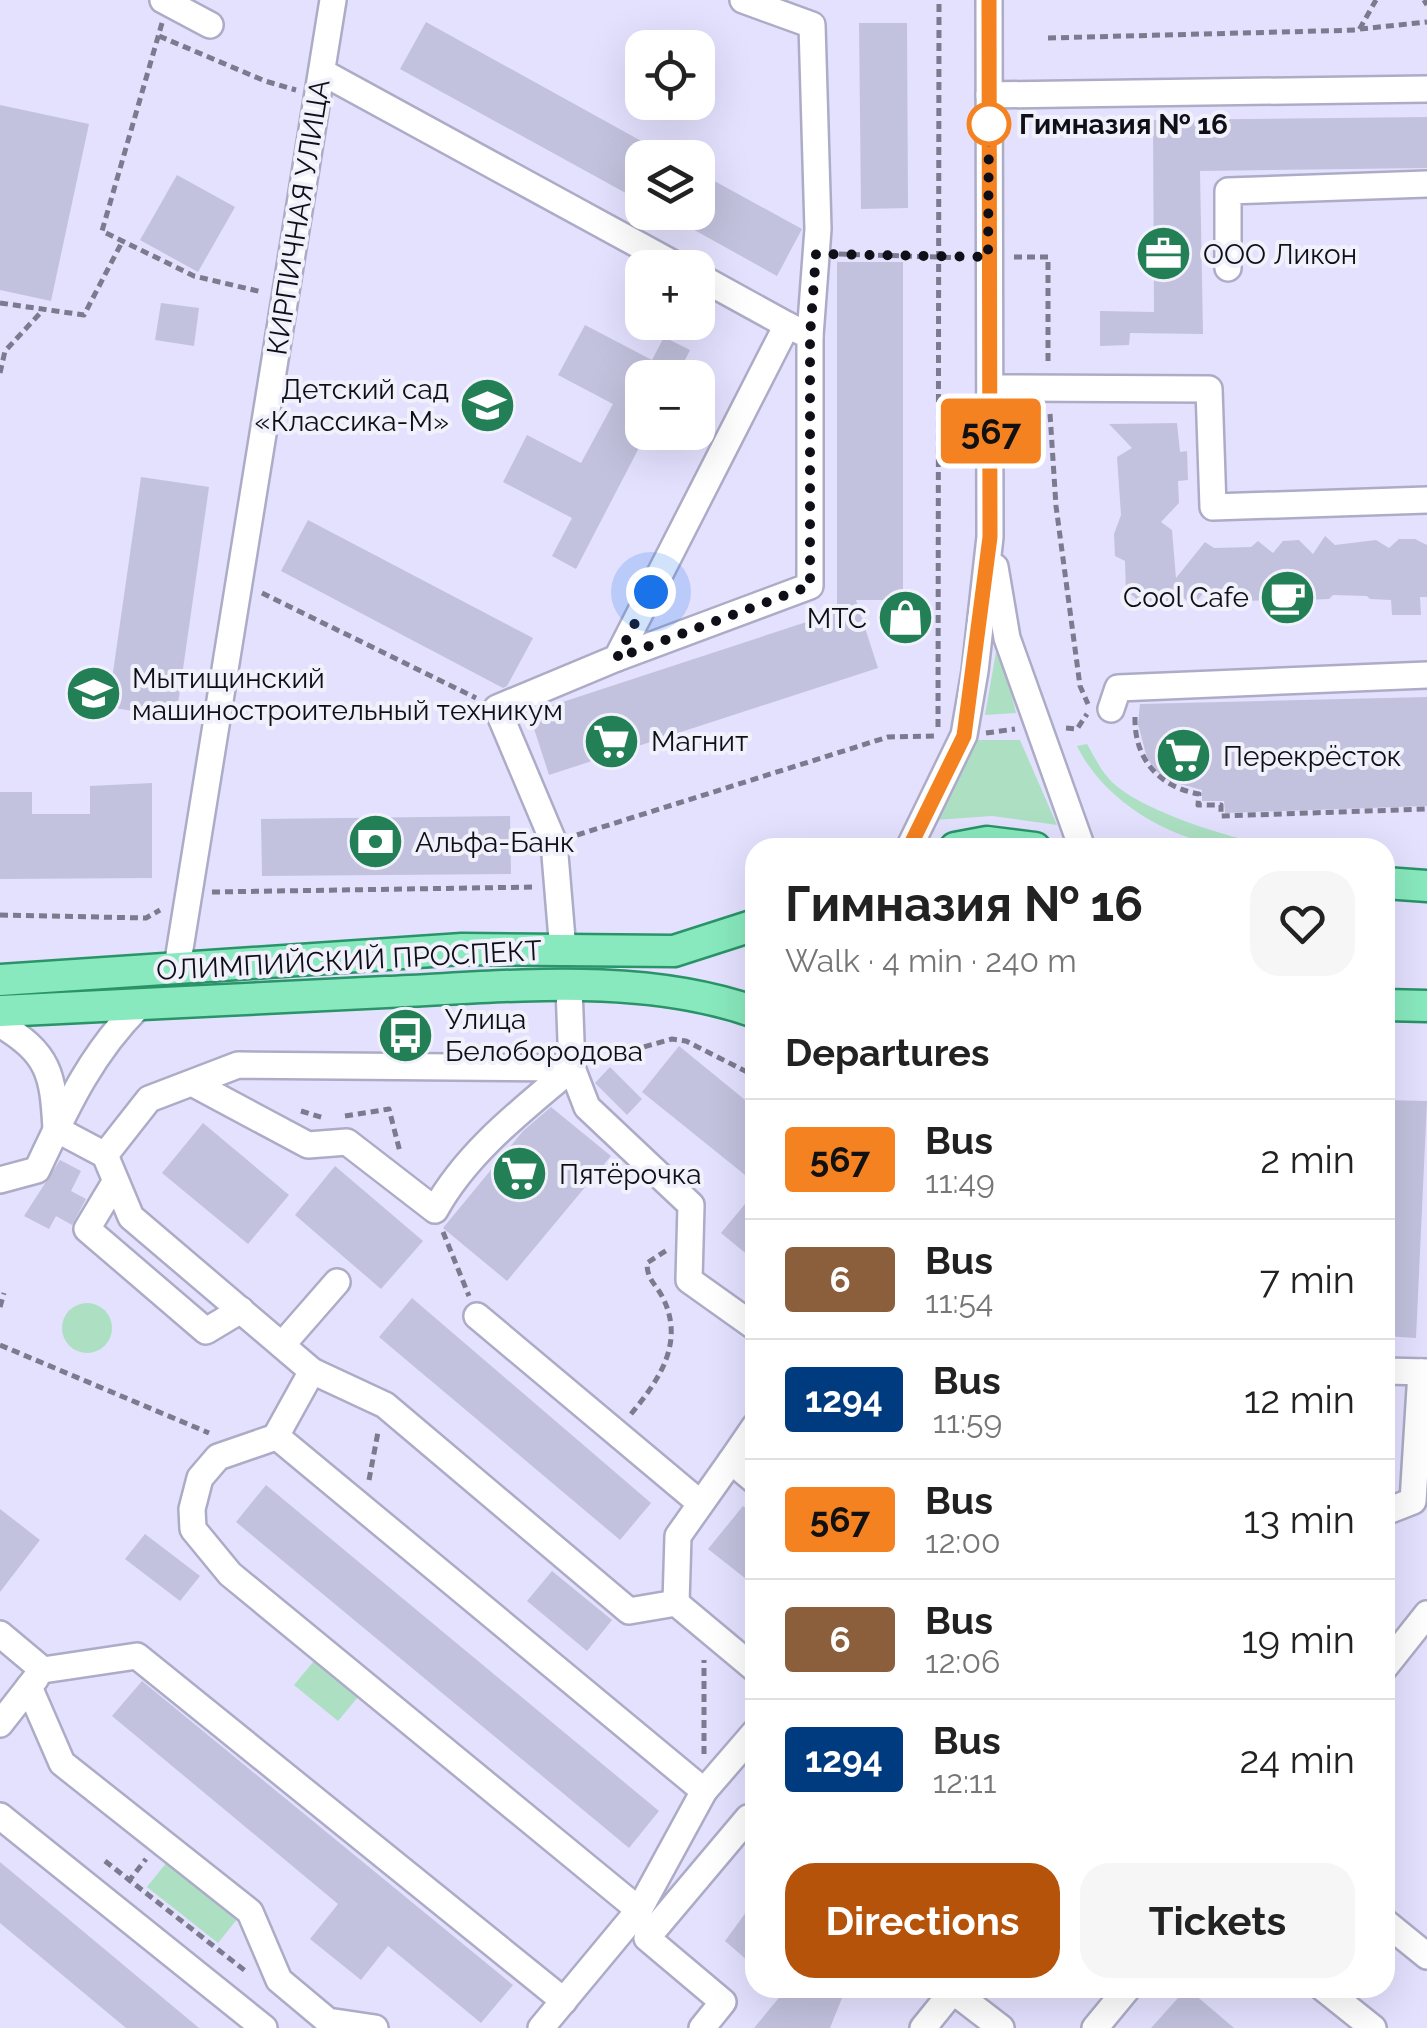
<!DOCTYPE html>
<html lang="en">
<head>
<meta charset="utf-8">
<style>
  :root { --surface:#fff; --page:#f6f6f6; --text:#222; --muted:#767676; --line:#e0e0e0; --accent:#b45309 }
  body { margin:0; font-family:Raleway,sans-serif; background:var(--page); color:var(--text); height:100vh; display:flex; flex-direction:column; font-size:38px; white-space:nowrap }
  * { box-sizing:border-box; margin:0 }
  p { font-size:32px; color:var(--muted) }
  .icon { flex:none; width:55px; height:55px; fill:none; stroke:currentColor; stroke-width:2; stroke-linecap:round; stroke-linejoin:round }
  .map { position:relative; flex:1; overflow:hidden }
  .panel { position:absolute; left:745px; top:838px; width:650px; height:1160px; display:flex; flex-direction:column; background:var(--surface); border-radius:30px; box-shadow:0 10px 40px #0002 }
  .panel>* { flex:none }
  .badge { padding:0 20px; border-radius:8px; font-size:35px; line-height:65px }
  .buttons { position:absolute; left:625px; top:30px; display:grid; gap:20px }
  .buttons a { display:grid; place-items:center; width:90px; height:90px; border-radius:20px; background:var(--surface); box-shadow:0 10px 40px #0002; font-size:50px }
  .you { position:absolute; width:50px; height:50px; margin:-25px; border:8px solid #fff; border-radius:50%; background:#1a73e8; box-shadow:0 0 0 15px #1a73e833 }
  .map>.badge { position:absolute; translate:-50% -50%; box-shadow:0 0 0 5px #fff }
  h2 { padding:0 40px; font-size:38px; line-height:90px }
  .round { display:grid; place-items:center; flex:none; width:105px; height:105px; border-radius:30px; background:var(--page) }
  .overview { display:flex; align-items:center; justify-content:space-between; height:170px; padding:0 40px }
  h1 { font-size:48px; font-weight:700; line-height:75px }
  .primary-button { display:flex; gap:20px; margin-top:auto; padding:20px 40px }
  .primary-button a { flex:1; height:115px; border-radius:30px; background:var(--accent); color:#fff; font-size:40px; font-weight:700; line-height:115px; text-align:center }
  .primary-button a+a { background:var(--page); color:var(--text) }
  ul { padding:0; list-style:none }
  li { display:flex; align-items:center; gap:30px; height:120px; padding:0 40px; border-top:2px solid var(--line) }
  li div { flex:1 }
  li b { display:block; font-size:38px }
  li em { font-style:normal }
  li .badge { min-width:110px; font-weight:700; text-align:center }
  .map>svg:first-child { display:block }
  .green { fill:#ade0c3 }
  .building { fill:#c3c2de }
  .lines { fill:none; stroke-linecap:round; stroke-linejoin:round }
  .minor-casing { stroke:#adacc7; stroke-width:30 }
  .major-casing { stroke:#2a9368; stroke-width:35 }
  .path { stroke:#7b7a8e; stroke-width:5; stroke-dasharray:8 5; stroke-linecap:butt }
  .minor { stroke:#fff; stroke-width:25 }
  .major { stroke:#88e9be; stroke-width:30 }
  .line-casing { stroke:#fff; stroke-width:22 }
  .line { stroke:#f58220; stroke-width:15 }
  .walk { stroke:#0f0f18; stroke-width:10; stroke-dasharray:0 18 }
  .stop-dot { fill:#fff; stroke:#f58220; stroke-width:5 }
  .labels { text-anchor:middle; stroke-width:8; stroke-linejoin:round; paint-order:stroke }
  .stop-label { font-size:28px; font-weight:bold; fill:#0f0f18; stroke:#f1f1fc; text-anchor:start }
  .street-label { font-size:28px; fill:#0f0f18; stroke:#f1f1fc }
  .poi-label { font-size:28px; fill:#0f0f18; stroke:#f1f1fc; text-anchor:start }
</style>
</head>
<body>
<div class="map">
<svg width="1427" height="2028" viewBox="0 0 1427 2028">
  <rect width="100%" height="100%" fill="#e3e1fe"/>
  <g class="green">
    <path d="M996,652H1001L1016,713L985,715Z"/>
    <path d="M973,740H1020L1057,825L992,816L935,820Z"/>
    <path d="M1087,744C1096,760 1104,777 1119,788C1154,815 1246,845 1290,847C1272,848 1253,849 1235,848C1172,841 1105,803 1077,746Z"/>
    <circle cx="87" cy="1328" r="25"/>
    <path d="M314,1661L358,1697L338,1721L294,1685Z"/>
    <path d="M167,1862L238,1918L218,1943L147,1887Z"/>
  </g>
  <g class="building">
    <path d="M426,22L672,158H642V202L400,69Z"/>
    <path d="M859,23H907L908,208L861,209Z"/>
    <path d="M0,105L89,124L51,301L0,290Z"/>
    <path d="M1427,117V168L1200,171L1203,334L1130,333L1129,345L1100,346V311L1154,312L1153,120Z"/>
    <path d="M698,172L802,229L777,276L662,212H698Z"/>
    <path d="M177,175L235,207L198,272L140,240Z"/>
    <path d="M837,262H903V600H856L878,668L549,775L529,713L837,612Z"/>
    <path d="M161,303L199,308L194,346L155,340Z"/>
    <path d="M585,325L652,360L664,337L690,350L678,374L686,378H642V442L576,569L552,556L572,518L503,482L527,435L581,463L613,404L558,375Z"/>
    <path d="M1177,423L1180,452L1187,451L1188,480L1178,481L1179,503L1161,522L1172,530L1176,578L1205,542L1214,548L1251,547L1258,541L1273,553L1283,541L1299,540L1313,554L1325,536L1335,545L1376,540L1389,548L1399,539H1415L1427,545V597H1420L1421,615H1392L1391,600L1370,599L1367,596L1333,595L1329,599L1304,600L1303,613L1275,614V600L1216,602L1205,591L1193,606L1177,592L1178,598L1168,606L1146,608L1132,595H1126L1125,561L1115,556L1114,534L1121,515L1117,457L1132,448L1109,424Z"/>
    <path d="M141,477L209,487L176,718L108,707Z"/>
    <path d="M308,520L533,638L507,686L503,688L281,571Z"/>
    <path d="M1427,697V806L1225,813L1224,801H1202V790L1169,781L1156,771L1147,758L1138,724L1140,704Z"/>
    <path d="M152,783V878L0,879V792H32V814H90V786Z"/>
    <path d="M510,816L511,874L262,876L261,819Z"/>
    <path d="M679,1046L755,1108V1183L642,1092Z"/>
    <path d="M610,1067L642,1099L627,1115L595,1083Z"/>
    <path d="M1385,1100L1427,1101L1416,1338L1385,1336Z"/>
    <path d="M551,1107L611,1156L507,1281L443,1228L523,1131Z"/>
    <path d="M203,1123L289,1195L248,1244L162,1173Z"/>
    <path d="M60,1160L81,1171L71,1191L86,1199L72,1225L56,1216L49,1229L24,1216Z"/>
    <path d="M335,1166L423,1241L381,1289L295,1215Z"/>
    <path d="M755,1192V1261L721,1233Z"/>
    <path d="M412,1298L651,1503L620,1540L379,1337Z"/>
    <path d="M266,1485L659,1811L629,1848L236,1522Z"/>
    <path d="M743,1506L755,1515V1586L708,1549Z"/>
    <path d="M0,1509L40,1540L0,1592Z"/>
    <path d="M145,1534L200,1576L180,1601L125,1559Z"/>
    <path d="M552,1571L612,1620L587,1651L527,1601Z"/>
    <path d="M142,1681L513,1985L481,2023L388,1946L361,1980L310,1939L338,1904L112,1716Z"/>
    <path d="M0,1862L199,2028H126L0,1923Z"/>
    <path d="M755,1900V1967L725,1941Z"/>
    <path d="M787,1988H846L830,2028H754Z"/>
    <path d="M1187,1988L1234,2028H1151Z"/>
  </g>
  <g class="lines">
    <defs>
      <g id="minor">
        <path d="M163,0L210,25"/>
        <path d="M743,0L812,25L818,229L810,336"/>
        <path d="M322,72L681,268"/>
        <path d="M989,95L1427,89"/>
        <path d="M1228,268V191L1427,184"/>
        <path d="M991,388L1209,389L1213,507L1427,500"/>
        <path d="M995,567L1007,638L1082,848"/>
        <path d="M617,658L810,586V336L787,325"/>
        <path d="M1111,709L1118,688L1427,675"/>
        <path d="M909,848L964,735L975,671L990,537L989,0"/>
        <path d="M563,951L554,843L497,708L617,658L787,325L698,276"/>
        <path d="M177,967L333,0"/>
        <path d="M569,987L572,1068L587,1107L691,1205L689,1280L755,1327"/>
        <path d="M0,1024C49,1054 53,1073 56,1129L105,1155L131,1217L312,1371L276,1436L704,1791"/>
        <path d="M105,1155L149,1099L238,1065L572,1068C522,1110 467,1152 435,1210L347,1142L308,1145L192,1083"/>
        <path d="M0,1180L37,1170C66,1108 92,1051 142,1003"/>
        <path d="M114,1184L87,1229L206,1331L241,1310"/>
        <path d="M477,1316L700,1503"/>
        <path d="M282,1345L337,1282"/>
        <path d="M312,1371L385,1405L629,1611L676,1603L755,1669"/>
        <path d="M1385,1371L1427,1372"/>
        <path d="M755,1426L731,1461L755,1481"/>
        <path d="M276,1437L218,1457L200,1478L192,1509L193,1529L230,1574L639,1910"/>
        <path d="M1385,1512L1413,1501L1421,1372"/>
        <path d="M676,1603L678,1536L731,1461"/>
        <path d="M0,1634L43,1670L137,1656L564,2001"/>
        <path d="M1385,1667L1427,1614"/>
        <path d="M29,1687L62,1763L250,1912L279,1980L328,2021L375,2028"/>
        <path d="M0,1724L36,1678"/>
        <path d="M0,1816L264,2028"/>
        <path d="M1385,1922L1427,1956"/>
        <path d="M1323,1988L1373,2028"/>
        <path d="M541,2028L639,1910L704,1791L755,1732"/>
        <path d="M702,2028L723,2002L647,1938L748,1818L755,1824"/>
        <path d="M923,2028L953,1991L1001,2028"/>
        <path d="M1095,2028L1128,1988"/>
      </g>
      <g id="major">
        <path d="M955,848L987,842L1035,848"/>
        <path d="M1385,883L1427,886"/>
        <path d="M0,980L462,949L674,951L755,925"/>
        <path d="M1385,1005L1427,1006"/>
        <path d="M0,1011C129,1004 258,998 386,992C507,987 639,971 755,1012"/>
      </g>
    </defs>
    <use href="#minor" class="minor-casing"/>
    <use href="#major" class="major-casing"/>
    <g class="path">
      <path d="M1424,0L1427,5"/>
      <path d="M162,23L102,231L194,276L262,292"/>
      <path d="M1360,29L1427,22"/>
      <path d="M159,36L265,81L296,90"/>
      <path d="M1048,38L1359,30L1376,0"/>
      <path d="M839,254L968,258"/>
      <path d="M1014,257H1048V363"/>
      <path d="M0,303L84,315L122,242"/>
      <path d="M0,373L5,351L44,309"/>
      <path d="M1050,414L1056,506L1080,686L1088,704"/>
      <path d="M262,593L476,698"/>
      <path d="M1135,717C1134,759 1159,787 1199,794L1198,805H1221V816L1427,809"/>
      <path d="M938,727L939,0"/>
      <path d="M1066,728L1077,729L1087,714"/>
      <path d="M986,733L1015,729"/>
      <path d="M577,835L888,737L935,736"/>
      <path d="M212,892L536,887"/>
      <path d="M0,915L146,918L160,910"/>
      <path d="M594,1061L672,1039L686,1041L755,1076"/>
      <path d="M301,1111L324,1118"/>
      <path d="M345,1116L389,1109L400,1152"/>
      <path d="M443,1232L469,1296"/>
      <path d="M0,1307L4,1293"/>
      <path d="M0,1345L209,1433"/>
      <path d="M631,1414C659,1380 685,1343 663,1298C656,1284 647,1280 647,1263L667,1250"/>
      <path d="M369,1480L378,1432"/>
      <path d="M704,1754V1660"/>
      <path d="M105,1861L248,1973"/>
      <path d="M128,1882L146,1859"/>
    </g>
    <use href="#minor" class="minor"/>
    <use href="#major" class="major"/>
  </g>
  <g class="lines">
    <defs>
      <path id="line" d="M909,848L964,736L990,537L989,0"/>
    </defs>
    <use href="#line" class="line-casing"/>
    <use href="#line" class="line"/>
    <path class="walk" d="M651,592L617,658L810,586V336L816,254L988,257L989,124"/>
  </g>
  <defs>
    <symbol id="office-disc" viewBox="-11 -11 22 22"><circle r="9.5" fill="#237f55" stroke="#f1f1fc"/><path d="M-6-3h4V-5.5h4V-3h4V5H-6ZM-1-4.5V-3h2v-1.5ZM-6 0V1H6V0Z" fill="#fff"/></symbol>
    <symbol id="school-disc" viewBox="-11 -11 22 22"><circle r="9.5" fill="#237f55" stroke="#f1f1fc"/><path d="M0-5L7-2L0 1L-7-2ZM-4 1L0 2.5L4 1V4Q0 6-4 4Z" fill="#fff"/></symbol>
    <symbol id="cafe-disc" viewBox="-11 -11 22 22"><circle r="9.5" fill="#237f55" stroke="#f1f1fc"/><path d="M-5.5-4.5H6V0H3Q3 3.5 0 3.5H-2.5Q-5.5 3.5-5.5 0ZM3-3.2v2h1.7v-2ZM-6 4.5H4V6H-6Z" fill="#fff"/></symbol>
    <symbol id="shop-disc" viewBox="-11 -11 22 22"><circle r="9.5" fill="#237f55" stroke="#f1f1fc"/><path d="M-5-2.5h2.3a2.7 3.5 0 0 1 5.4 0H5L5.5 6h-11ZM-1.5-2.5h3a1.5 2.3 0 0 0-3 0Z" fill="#fff"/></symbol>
    <symbol id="university-disc" viewBox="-11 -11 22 22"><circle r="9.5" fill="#237f55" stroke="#f1f1fc"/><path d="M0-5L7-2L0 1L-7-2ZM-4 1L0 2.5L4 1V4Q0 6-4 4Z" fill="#fff"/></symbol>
    <symbol id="supermarket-disc" viewBox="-11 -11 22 22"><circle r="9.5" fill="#237f55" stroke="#f1f1fc"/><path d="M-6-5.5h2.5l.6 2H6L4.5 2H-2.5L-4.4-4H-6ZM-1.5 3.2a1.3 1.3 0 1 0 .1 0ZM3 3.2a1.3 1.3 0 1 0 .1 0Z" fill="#fff"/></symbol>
    <symbol id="bank-disc" viewBox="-11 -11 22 22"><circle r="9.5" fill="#237f55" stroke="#f1f1fc"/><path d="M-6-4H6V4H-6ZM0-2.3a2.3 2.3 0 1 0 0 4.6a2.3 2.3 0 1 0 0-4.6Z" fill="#fff"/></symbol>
    <symbol id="bus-disc" viewBox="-11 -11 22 22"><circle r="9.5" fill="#237f55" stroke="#f1f1fc"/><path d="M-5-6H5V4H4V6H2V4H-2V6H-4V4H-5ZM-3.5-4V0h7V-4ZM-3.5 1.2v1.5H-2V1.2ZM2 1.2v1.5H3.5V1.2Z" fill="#fff"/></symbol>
  </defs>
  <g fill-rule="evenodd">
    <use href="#office-disc" x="1132" y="222" width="63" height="63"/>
    <use href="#school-disc" x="456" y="374" width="63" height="63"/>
    <use href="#cafe-disc" x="1256" y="566" width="63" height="63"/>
    <use href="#shop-disc" x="874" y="586" width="63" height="63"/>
    <use href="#university-disc" x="62" y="662" width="63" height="63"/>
    <use href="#supermarket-disc" x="580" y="710" width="63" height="63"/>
    <use href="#supermarket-disc" x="1152" y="724" width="63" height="63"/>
    <use href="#bank-disc" x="344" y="810" width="63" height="63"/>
    <use href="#bus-disc" x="374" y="1004" width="63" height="63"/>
    <use href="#supermarket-disc" x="488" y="1142" width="63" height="63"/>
  </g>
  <circle class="stop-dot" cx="989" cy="124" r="20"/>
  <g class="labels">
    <g class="stop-label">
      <text x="1019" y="134">Гимназия № 16</text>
    </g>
    <g class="street-label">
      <text transform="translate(298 217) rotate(-81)" y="10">КИРПИЧНАЯ УЛИЦА</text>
      <text transform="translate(349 960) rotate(-3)" y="10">ОЛИМПИЙСКИЙ ПРОСПЕКТ</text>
    </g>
    <g class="poi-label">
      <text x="1203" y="264">ООО Ликон</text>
      <text x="449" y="399" text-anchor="end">Детский сад<tspan x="449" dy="32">«Классика-М»</tspan></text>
      <text x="1249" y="607" text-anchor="end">Cool Cafe</text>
      <text x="867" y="628" text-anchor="end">МТС</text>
      <text x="132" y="688">Мытищинский<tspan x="132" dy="32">машиностроительный техникум</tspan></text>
      <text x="651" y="751">Магнит</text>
      <text x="1223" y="766">Перекрёсток</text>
      <text x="415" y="852">Альфа-Банк</text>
      <text x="445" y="1029">Улица<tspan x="445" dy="32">Белобородова</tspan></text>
      <text x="559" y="1184">Пятёрочка</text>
    </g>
  </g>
</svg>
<div class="buttons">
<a><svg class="icon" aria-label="locate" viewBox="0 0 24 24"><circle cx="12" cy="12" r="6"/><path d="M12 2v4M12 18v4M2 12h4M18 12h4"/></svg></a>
<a><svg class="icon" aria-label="layers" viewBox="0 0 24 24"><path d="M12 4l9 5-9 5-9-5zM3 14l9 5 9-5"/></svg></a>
<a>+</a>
<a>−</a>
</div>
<div class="you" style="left:651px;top:592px"></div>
<b class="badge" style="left:991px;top:431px;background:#f58220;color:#111">567</b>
<section class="panel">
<div class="overview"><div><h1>Гимназия № 16</h1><p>Walk · 4 min · 240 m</p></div><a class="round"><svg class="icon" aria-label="heart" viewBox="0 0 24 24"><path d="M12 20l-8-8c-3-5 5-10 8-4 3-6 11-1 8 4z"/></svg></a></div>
<h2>Departures</h2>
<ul>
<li><span class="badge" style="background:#f58220;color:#111">567</span><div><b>Bus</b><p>11:49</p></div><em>2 min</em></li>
<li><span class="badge" style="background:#8b5e3c;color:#fff">6</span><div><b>Bus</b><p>11:54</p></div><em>7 min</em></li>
<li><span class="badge" style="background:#003b80;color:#fff">1294</span><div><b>Bus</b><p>11:59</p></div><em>12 min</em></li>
<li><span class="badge" style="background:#f58220;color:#111">567</span><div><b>Bus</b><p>12:00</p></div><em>13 min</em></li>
<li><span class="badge" style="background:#8b5e3c;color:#fff">6</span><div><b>Bus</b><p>12:06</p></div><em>19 min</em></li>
<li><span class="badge" style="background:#003b80;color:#fff">1294</span><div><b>Bus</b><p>12:11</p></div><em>24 min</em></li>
</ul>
<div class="primary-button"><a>Directions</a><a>Tickets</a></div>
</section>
</div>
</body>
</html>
